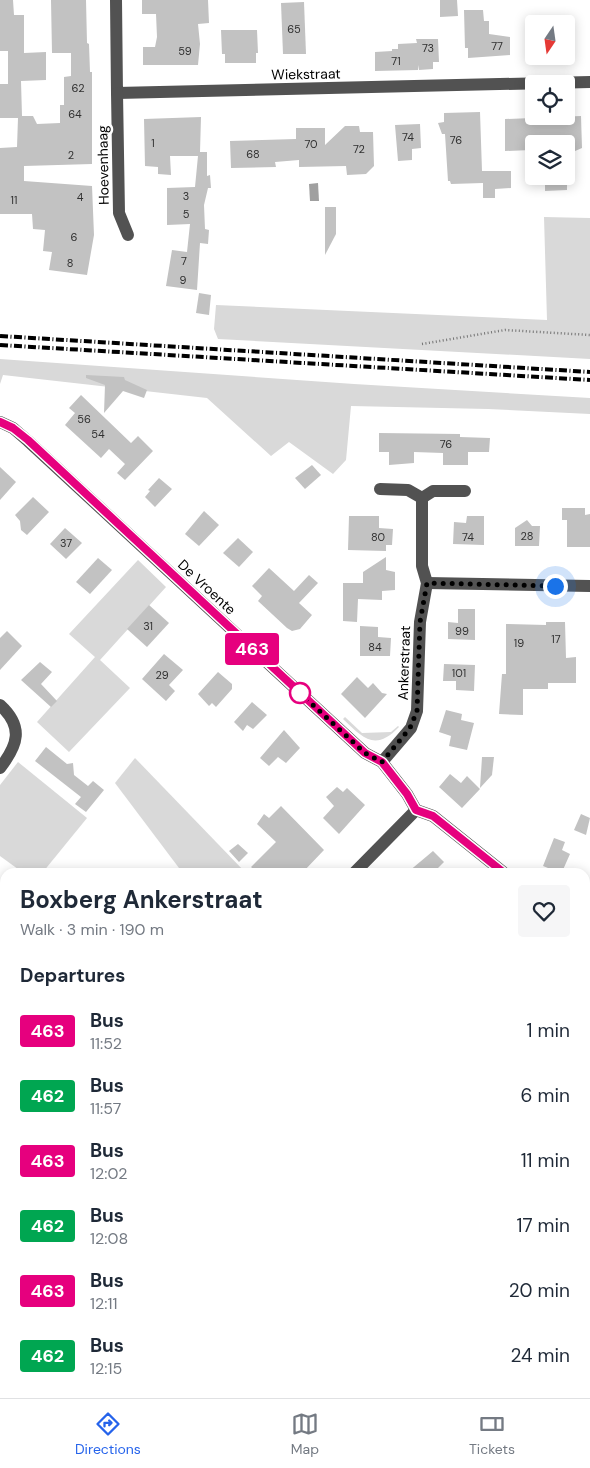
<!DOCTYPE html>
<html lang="en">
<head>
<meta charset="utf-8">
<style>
  :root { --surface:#fff; --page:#f6f6f7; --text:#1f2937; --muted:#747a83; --line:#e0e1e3; --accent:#2563eb }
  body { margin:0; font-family:"DM Sans",sans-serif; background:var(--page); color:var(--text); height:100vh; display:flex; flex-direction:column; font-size:19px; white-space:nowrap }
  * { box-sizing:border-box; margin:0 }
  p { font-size:16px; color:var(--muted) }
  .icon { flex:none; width:28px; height:28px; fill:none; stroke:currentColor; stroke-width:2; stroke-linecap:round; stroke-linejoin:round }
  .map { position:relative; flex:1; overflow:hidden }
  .sheet { position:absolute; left:0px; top:868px; width:590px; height:531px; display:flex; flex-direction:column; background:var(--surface); border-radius:15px 15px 0 0; box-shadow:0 2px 12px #0003 }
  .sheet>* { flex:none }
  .badge { padding:0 10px; border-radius:4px; font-size:18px; line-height:32px }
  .needle { width:32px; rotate:193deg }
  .controls { position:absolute; left:525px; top:15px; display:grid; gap:10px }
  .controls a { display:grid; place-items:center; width:50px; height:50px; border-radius:5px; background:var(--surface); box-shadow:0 2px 12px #0003; font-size:25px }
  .you { position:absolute; width:25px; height:25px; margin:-12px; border:4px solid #fff; border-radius:50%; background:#1a73e8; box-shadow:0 0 0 8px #1a73e833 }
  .map>.badge { position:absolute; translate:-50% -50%; box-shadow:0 0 0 2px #fff }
  h2 { padding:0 20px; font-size:19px; line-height:45px }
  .round { display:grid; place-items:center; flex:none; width:52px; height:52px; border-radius:5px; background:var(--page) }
  .head { display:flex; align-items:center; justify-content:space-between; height:85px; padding:0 20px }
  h1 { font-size:24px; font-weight:700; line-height:38px }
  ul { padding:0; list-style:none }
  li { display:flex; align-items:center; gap:15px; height:65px; padding:0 20px }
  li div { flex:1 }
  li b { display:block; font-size:19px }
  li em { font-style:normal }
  li .badge { min-width:55px; font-weight:700; text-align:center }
  .menu { display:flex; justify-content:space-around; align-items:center; height:70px; border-top:1px solid var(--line); background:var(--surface); font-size:14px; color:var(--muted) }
  .menu a { display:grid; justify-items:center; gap:2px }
  .menu .current { color:var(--accent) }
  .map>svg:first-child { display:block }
  .green { fill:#d9d9d9 }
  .water { fill:#a0a0a0 }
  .building { fill:#c2c2c2 }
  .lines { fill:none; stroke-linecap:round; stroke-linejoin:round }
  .path { stroke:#747474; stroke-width:2.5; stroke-dasharray:1 2.5; stroke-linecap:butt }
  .minor { stroke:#525252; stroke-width:12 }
  .rail { stroke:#000; stroke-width:4; stroke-dasharray:8 2.5 1 2.5; stroke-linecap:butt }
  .line-casing { stroke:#fff; stroke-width:11 }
  .line { stroke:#e6007e; stroke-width:8 }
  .walk { stroke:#000; stroke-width:5; stroke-dasharray:0 9 }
  .stop-dot { fill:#fff; stroke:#e6007e; stroke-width:2.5 }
  .labels { text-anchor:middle; stroke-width:5; stroke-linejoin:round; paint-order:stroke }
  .number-label { font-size:11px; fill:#303030 }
  .street-label { font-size:14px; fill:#000; stroke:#fff }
</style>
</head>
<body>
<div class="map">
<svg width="590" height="1398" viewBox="0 0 590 1398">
  <rect width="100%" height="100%" fill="#fff"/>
  <g class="green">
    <path d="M544,217L590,218V359L218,339L214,329L216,305L547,320Z"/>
    <path d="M0,359L354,384L590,398V414L488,409L351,406L346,460L333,474L289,442L271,456L207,398L3,375L0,384Z"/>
    <path d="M138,560L166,587L100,660L130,688L69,752L37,722L95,657L69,634Z"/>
    <path d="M345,717L362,733L391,732L398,726L399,727C375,752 363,738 343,719Z"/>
    <path d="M135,758L245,872H182L115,783Z"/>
    <path d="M18,762L87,818L43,872H22L0,856V785Z"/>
    <path d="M590,1207V1273L585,1272V1208Z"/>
    <path d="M171,1394H225L221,1398H176Z"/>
    <path d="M274,1394H436L438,1398H276Z"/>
  </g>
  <path class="water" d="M318,183L319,201H310L309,184Z"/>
  <g class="building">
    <path d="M0,0H13L14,15H24V53L46,52V80L21,81L22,116H33L37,124L60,123V105H64V77L71,76V53H52L51,0H86L87,43L89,44L90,72H92V164L24,166V181L92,186L94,235L87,275L49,270L52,252L43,251L45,230L33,229L32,214H0V148L17,147L18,118H0V84H8V51H0Z"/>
    <path d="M142,0H208L209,23L198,24L200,44L198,65H143V47H155L157,37L156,14H142Z"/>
    <path d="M440,0H457L458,16L440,17Z"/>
    <path d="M304,2L306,54H283L281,3Z"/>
    <path d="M464,10H483L484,21H489V34L510,37V55L468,58V48H465Z"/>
    <path d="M221,30H257L258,53H256V63H225V54H222Z"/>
    <path d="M416,39H438L439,62H433V69L419,70L418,65V70L375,71V52L392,51V49H398V44L417,43Z"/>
    <path d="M480,112L482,171H511V188L495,189V198H483V183L451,184L450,181H448L445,134H442L438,123L444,122V113Z"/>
    <path d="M581,116L582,148L566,155V144H531V150L505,151V119Z"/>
    <path d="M201,117L200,152H207V176L210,175L211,188H208L204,205L205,229L209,230L208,244L200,243L197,290L166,286L172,250L187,252L190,224L167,225V188L195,187L198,156H170L171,175L158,174V167L145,166L144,119Z"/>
    <path d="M420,124L421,148L412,149V160L398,161L395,125Z"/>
    <path d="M345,126H359L360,132H373L374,166L366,174L347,175L346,166L299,167V160L275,162L276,167L231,168L230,141L296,139V128H325V145Z"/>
    <path d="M545,176H567V190L545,191Z"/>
    <path d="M325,207H336V234L325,255Z"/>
    <path d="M199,293L211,295L209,315L196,313Z"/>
    <path d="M86,375L124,377L125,380L147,390L144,398L123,391L104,413L105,385L86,378Z"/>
    <path d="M81,395L131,443L138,436L153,451L125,480L117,473L125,464L109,449L101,458L65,425L75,413L69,408Z"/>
    <path d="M379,433L460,434V437L490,438L489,452H468V465H443V453L414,452V463L389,465V452H379Z"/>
    <path d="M312,465L321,475L305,489L295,478Z"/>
    <path d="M0,467L16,482L0,500Z"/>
    <path d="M159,478L172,489L155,507L145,497L150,491L148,490Z"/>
    <path d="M33,497L49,512L27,535L21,530L20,521L15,515Z"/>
    <path d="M562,508H585V515L590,514V547H567V520H562Z"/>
    <path d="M204,511L219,525L199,546L185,534Z"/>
    <path d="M349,516H379V528L393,529L392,545H386V551L348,550Z"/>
    <path d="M467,516H484V545L453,544L454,522L466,523Z"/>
    <path d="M527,520L532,526H540L539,546H515V528Z"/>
    <path d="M65,528L82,543L66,559L50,544Z"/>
    <path d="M238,538L253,552L239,567L223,553Z"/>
    <path d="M386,557V570L395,572V590L382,591V600L358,599L357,622L343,621V583H363V572Z"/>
    <path d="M98,558L112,570L90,594L76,582Z"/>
    <path d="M269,568L294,591L309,575L318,583L299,603L312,615L300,629L292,631L287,628L258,601L262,596L252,586Z"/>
    <path d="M149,605L169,623L147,647L127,629Z"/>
    <path d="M458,609H475V640L448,639V622L458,623Z"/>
    <path d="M546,622H565L566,658L576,657V683H548V689H523V715L499,714L502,674H506V624L546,625Z"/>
    <path d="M360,626L378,627V637L391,638L390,656H360Z"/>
    <path d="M7,631L22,646L0,670V638Z"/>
    <path d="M164,654L183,670L169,685L175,691L166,701L142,679Z"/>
    <path d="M40,662L52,672L41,684L57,701L51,707L21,680Z"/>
    <path d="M444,664L475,665L474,691L456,690V681H443Z"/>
    <path d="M218,672L232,684V689L216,707L212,703L209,706L198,694Z"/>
    <path d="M357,677L368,688L373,683L382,693L387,694L365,718L341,694Z"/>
    <path d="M252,702L267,715L253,729L247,725L243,731L234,722Z"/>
    <path d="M446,710L462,714L461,720L474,723L467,750L449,746L451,736L439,732Z"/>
    <path d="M284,730L300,748L286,763L278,757L269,766L260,758Z"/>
    <path d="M46,747L67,764L73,763L74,775L88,786L93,781L104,790L86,812L75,804L81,797L35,761Z"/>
    <path d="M482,757H494L492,775L480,788Z"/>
    <path d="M450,774L461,783L467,776L480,789L462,808L439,787Z"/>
    <path d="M337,787L343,792L347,788L365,805L339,834L323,818L334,806L326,797Z"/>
    <path d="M281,806L324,850L303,872H257L251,867L276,842L257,824L264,814L269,818Z"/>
    <path d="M581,814L590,818L586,835L574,830Z"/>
    <path d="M554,838L565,842L562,850L570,854L562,872H546L548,868L543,866Z"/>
    <path d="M238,844L248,853L239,862L229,851Z"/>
    <path d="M433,851L444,862L434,872H408Z"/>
  </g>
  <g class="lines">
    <path class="path" d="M422,344L505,330L590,335"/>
    <g class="minor">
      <path d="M116,0L117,93L590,82"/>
      <path d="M117,93L119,213L128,235"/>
      <path d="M0,422L13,428L28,441L365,753L382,762L407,794L416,810L433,816L503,872"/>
      <path d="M380,489L408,490L422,498L433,491H465"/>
      <path d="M427,583L590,586"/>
      <path d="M0,705C24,727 18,745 0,768"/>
      <path d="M382,762L411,728L417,711L420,622L427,583L422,566V498"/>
      <path d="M355,872L416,810"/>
      <path d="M585,940L590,933"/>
      <path d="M0,1227L5,1222"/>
      <path d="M0,1327L5,1331"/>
    </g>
    <g class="rail">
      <path d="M0,336L590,372"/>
      <path d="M0,345L590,380"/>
    </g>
  </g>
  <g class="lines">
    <defs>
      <path id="line" d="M0,422L13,428L28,440L365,753L382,762L407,794L416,810L433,816L503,872"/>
    </defs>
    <use href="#line" class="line-casing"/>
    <use href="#line" class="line"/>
    <path class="walk" d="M300,693L365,753L382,762L410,728L417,711L420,622L427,583L555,586"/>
  </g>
  <circle class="stop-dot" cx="300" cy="693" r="10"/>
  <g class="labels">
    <g class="number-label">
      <text x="294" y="33">65</text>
      <text x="497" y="50">77</text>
      <text x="428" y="52">73</text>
      <text x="185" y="55">59</text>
      <text x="396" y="65">71</text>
      <text x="78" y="92">62</text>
      <text x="75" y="118">64</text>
      <text x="408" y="141">74</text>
      <text x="456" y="144">76</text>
      <text x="153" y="147">1</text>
      <text x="311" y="148">70</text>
      <text x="359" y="153">72</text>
      <text x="253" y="158">68</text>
      <text x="71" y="159">2</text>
      <text x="186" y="200">3</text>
      <text x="80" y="201">4</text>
      <text x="14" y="204">11</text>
      <text x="186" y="218">5</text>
      <text x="74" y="241">6</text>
      <text x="184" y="265">7</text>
      <text x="70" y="267">8</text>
      <text x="183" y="284">9</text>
      <text x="84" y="423">56</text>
      <text x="98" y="438">54</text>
      <text x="446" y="448">76</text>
      <text x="527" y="540">28</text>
      <text x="378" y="541">80</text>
      <text x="468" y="541">74</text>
      <text x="66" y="547">37</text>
      <text x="148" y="630">31</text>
      <text x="462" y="635">99</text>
      <text x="556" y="643">17</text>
      <text x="519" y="647">19</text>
      <text x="375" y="651">84</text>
      <text x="459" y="677">101</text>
      <text x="162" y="679">29</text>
    </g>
    <g class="street-label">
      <text transform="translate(306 74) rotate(-1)" y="5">Wiekstraat</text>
      <text transform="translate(103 165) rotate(-91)" y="5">Hoevenhaag</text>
      <text transform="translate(207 587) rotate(43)" y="5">De Vroente</text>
      <text transform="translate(404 663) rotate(-88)" y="5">Ankerstraat</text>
    </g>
  </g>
</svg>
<div class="controls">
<a><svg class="needle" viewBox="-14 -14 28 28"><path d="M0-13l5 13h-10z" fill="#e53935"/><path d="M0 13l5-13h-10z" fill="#747a83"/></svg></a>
<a><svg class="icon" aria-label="locate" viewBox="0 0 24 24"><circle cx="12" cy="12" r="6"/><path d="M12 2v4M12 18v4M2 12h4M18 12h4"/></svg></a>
<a><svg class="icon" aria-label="layers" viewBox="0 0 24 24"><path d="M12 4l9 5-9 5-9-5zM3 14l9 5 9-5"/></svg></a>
</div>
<div class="you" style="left:555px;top:586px"></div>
<b class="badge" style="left:252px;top:649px;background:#e6007e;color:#fff">463</b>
<section class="sheet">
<div class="head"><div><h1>Boxberg Ankerstraat</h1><p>Walk · 3 min · 190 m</p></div><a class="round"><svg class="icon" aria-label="heart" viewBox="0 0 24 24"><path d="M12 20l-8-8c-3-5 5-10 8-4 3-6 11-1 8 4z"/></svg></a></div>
<h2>Departures</h2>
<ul>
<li><span class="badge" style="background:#e6007e;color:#fff">463</span><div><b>Bus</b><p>11:52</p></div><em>1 min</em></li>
<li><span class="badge" style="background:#00a651;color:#fff">462</span><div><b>Bus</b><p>11:57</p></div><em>6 min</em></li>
<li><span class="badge" style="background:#e6007e;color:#fff">463</span><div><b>Bus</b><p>12:02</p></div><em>11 min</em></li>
<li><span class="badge" style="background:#00a651;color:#fff">462</span><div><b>Bus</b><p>12:08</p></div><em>17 min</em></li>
<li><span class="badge" style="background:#e6007e;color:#fff">463</span><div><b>Bus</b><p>12:11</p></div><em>20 min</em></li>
<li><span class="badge" style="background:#00a651;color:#fff">462</span><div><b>Bus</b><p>12:15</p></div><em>24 min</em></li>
</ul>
</section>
</div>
<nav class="menu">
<a class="current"><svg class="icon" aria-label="directions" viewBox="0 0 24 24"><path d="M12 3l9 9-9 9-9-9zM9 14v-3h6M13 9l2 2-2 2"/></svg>Directions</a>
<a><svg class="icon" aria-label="map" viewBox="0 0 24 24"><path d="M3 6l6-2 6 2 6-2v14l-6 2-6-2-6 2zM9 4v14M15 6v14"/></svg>Map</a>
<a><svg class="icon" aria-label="tickets" viewBox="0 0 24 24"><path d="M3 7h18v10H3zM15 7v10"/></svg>Tickets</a>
</nav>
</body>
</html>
